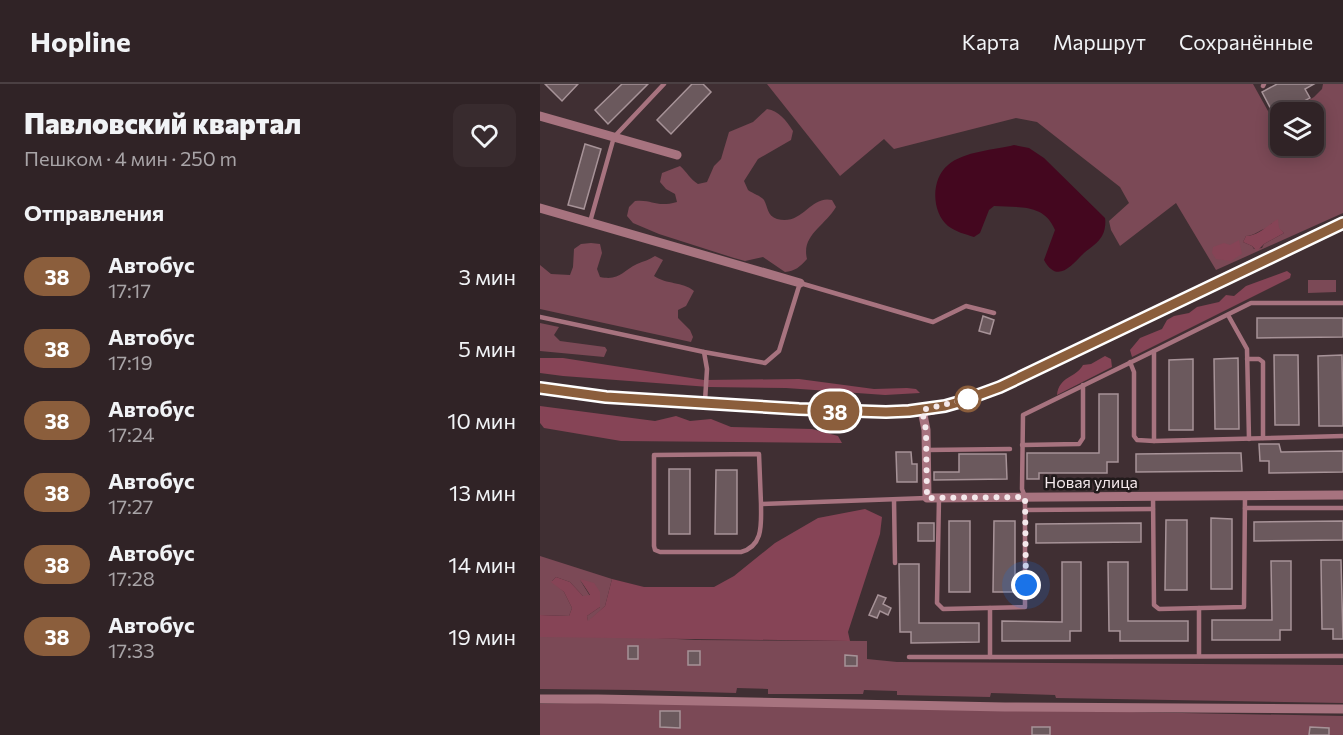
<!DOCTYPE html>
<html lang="ru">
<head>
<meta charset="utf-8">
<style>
  :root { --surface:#302326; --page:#382b2e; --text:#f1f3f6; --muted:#a8a4a7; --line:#4b4043 }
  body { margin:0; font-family:Commissioner,sans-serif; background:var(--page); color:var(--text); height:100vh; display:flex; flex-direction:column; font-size:22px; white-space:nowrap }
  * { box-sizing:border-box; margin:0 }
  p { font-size:20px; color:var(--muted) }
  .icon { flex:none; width:33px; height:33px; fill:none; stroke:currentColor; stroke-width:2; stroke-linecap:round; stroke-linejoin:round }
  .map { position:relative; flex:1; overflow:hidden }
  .side { display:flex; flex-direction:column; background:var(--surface); width:540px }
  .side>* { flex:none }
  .badge { padding:0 12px; border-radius:20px; font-size:21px; line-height:39px }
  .tools { position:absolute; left:730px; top:18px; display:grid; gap:12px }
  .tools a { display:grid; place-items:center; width:54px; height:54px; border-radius:12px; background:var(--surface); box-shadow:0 3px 15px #0003,0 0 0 2px var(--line); font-size:30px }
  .you { position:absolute; width:30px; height:30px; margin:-15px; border:4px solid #fff; border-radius:50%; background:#1a73e8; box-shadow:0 0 0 9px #1a73e833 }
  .map>.badge { position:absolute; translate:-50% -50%; box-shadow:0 0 0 3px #fff }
  h2 { padding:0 24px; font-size:22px; line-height:54px }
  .round { display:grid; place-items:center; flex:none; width:63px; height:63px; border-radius:12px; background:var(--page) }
  .summary { display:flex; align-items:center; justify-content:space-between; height:102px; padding:0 24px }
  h1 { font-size:28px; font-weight:800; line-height:45px }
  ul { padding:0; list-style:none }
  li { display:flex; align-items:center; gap:18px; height:72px; padding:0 24px }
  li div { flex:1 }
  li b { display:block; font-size:22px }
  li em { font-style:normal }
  li .badge { min-width:66px; font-weight:700; text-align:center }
  header { display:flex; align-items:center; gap:36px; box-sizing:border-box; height:84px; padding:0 30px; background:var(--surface); border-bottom:2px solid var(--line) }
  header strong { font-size:28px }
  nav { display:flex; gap:33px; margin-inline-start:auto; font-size:21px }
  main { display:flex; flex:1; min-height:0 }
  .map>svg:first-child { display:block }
  .green { fill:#7b4956; fill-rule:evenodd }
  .forest { fill:#864456 }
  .water { fill:#44071f }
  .building { fill:#6b595d; stroke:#a79398; stroke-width:1.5 }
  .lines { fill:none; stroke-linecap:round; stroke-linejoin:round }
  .service { stroke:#a7737f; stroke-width:4.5 }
  .minor { stroke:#a7737f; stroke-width:9 }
  .secondary { stroke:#e894aa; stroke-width:12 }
  .line-casing { stroke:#fff; stroke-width:14 }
  .line { stroke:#8b5e3c; stroke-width:9 }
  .walk { stroke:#f4e9ec; stroke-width:6; stroke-dasharray:0 10.8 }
  .stop-dot { fill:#fff; stroke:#8b5e3c; stroke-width:3 }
  .labels { text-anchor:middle; stroke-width:5; stroke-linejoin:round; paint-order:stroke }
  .street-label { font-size:16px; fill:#f4e9ec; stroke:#211a1b }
</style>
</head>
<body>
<header>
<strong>Hopline</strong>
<nav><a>Карта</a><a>Маршрут</a><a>Сохранённые</a></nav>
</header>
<main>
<section class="side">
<div class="summary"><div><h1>Павловский квартал</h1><p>Пешком · 4 мин · 250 m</p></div><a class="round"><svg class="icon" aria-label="heart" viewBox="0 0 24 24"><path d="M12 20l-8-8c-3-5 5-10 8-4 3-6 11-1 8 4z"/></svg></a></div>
<h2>Отправления</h2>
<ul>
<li><span class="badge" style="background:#8b5e3c;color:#fff">38</span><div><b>Автобус</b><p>17:17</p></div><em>3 мин</em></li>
<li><span class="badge" style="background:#8b5e3c;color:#fff">38</span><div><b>Автобус</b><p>17:19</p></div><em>5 мин</em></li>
<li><span class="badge" style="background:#8b5e3c;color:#fff">38</span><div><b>Автобус</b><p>17:24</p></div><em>10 мин</em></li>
<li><span class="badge" style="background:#8b5e3c;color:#fff">38</span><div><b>Автобус</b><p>17:27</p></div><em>13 мин</em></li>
<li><span class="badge" style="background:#8b5e3c;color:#fff">38</span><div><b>Автобус</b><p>17:28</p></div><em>14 мин</em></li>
<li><span class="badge" style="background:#8b5e3c;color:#fff">38</span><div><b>Автобус</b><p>17:33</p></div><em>19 мин</em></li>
</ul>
</section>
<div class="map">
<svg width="803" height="651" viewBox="0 0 803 651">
  <rect width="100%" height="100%" fill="#402f33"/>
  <g class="green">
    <path d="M227,0H713L733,36L741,32V62H774V28H748L774,13L782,5L783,0H803V129L676,186L636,119L580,162L571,146L569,137L589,119L580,103L497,38L476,34L354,65L344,55L300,92ZM732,139L744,149L724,160L722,164L714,165L712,162L703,158L706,152C714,152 719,146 727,144Z"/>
    <path d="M227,25C239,27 246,36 253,47L251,56L218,75L204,97L208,106C212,109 221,112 224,116C228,123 227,132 237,135C263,142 270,111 292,116L296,123C285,142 261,151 267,175C260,183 255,187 245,188L223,173L205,177L194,174L119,150L93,139L87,132L89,123L95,117C113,115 115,124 137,118L135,110L126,105L120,98L122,89L140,82C147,88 150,95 158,100L167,98L174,82L181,75L189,48L213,38Z"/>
    <path d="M51,159L60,160L62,169L57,185L60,193C80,197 82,187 97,180C104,177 109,176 115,172L123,176L114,192C127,201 142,197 154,207L146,222L138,226V234L150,246L153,253L151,258L0,225V181L11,190L30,191L33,183L34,165L41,160Z"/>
    <path d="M768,196H796V208L768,209Z"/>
    <path d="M0,239L19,243L14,251L20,257L65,263L67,266L64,273L0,267Z"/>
    <path d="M0,472L72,495L65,522L48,538L47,532L60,523L40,496L50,512H43L30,498L16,493L12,497L24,508L32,524L29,532L0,531Z"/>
    <path d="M79,552L156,556L327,557V575L357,578L803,581V619L516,614L515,611L451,609L450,613L357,611V607L324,606L323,610H228V605L197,604L196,609L95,606L0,605V553Z"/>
    <path d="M70,618L803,632V651H0V620Z"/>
  </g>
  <g class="forest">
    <path d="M738,135L739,144L744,149L724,160L717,167L712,162L703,158L706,152C718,152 728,141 738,135Z"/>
    <path d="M699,156L702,170L691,177L676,175L672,169L673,163L684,159L690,161Z"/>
    <path d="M747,187L751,190L750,194L592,273L590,266L600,254L622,245L627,236L634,232L649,229L657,223L679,218L686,211L694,212L706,202Z"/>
    <path d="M565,272L571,275L572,283L517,311C519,292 536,294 543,281L551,280Z"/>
    <path d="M0,274H23L164,296L259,295L334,305L367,304L376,305L380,309L345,311L246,304L169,303L23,292L0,289Z"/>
    <path d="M0,322L115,337L136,332L150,337L171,335L191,343L272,345L298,352L302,359L81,357L4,344L0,339Z"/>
    <path d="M325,425L342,433L340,450L308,548L310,557L0,553V531L29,532L32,524L24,508L11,498L16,493L30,498L43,512L50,511L40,495L54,499L60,508V523L47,532L48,537L65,522L72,495L104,503H174L194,492L235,459L278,434Z"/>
  </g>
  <path class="water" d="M474,61L489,64L504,74L565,134C566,139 565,147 562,152C558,159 550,164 544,169C531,182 517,200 504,176L515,146C504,119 479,124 454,122L449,126L440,149L434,153C425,150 416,148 408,142C391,127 391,95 408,81C424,67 455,66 474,61Z"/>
  <g class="building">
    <path d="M5,0H38L22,17Z"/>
    <path d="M82,0H108L68,40L55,26Z"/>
    <path d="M152,0H163L171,8L131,50L117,36Z"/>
    <path d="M737,0H774L765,5L770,14L753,23L751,19L733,29L722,8Z"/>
    <path d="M45,60L61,65L44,125L28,121Z"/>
    <path d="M443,232L454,236L450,250L439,247Z"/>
    <path d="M717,234H803V253L717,254Z"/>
    <path d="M734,271H758L759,341H735Z"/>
    <path d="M802,271L803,342H779L778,272Z"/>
    <path d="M698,274L699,345H675L674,275Z"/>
    <path d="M653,275V346H629V276Z"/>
    <path d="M559,310H578V378H567V389H499V395H487V369H559Z"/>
    <path d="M719,360H739L741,368L803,367V388L729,389V377H720Z"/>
    <path d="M356,368H371L372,380H377V398H357Z"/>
    <path d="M688,369H701L702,387L596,388V370Z"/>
    <path d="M419,370H466L467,395L394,396V388H419Z"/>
    <rect x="129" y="385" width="21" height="65"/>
    <path d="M176,386H197V450H175Z"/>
    <path d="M671,434L692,435V505H671Z"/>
    <path d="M626,436H647V506H625Z"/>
    <rect x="409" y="437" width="21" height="71"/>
    <path d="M454,437H475V508H453Z"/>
    <path d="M803,437V456L714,457V438Z"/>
    <rect x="378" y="439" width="16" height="18"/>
    <path d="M601,439V458L496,459V440Z"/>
    <path d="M781,476H801L803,555H793V545H782Z"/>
    <path d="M731,477H751V546H740V556H672V536H732Z"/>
    <path d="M522,478H541V547H530V557H462V537L522,538Z"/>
    <path d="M568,478H588V537H648V557H580V547H569Z"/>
    <path d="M359,480H379V539H439V558L371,559V548H360Z"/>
    <path d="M338,511L346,514L343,520L351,524L348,531L340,527L337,534L329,531Z"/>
    <rect x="88" y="562" width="10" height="13"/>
    <rect x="148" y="567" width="12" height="14"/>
    <path d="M305,571L317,572V582H305Z"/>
    <path d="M120,627H140V644L120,643Z"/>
    <rect x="492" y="643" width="18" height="8"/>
    <path d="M770,643L789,644V651H769Z"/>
  </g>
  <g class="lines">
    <g class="service">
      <path d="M723,2L724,0"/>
      <path d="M50,138L74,53L124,0"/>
      <path d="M803,219H711L614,267V357L803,352"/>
      <path d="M688,231L707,265L709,355"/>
      <path d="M0,233L164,268L225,279L239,267L260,199L393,238L426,222L454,229"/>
      <path d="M164,268L167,285L165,317"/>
      <path d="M707,275H719L723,278V354"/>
      <path d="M590,278L594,288V352L597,356L614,357"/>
      <path d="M482,361L539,360L543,354V301"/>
      <path d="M386,366L470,365"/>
      <path d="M613,412L614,521L619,525L704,523L705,412"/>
      <path d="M399,414L397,519L403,525L485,523V413L482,405L483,331L614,267"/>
      <path d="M354,416L355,479"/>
      <path d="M221,420C221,439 224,462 201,468H120L115,466L114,462V371L219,370L221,420L387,414"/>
      <path d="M705,424H803"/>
      <path d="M485,426L613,425"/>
      <path d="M450,524V573L803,572"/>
      <path d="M659,524V572"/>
      <path d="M369,573H450"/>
    </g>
    <g class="minor">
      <path d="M0,32L137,71"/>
      <path d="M0,124L260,199"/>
      <path d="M382,326L386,346L387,414L803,411"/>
      <path d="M0,615H58L465,623L803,625"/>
    </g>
    <path class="secondary" d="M0,304L66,313L259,325L346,328L391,325L419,318L460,303L803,139"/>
  </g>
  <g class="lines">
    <defs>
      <path id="line" d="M0,304L66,313L259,325L346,328L369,327L405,322L419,318L460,303L803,139"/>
    </defs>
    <use href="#line" class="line-casing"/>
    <use href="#line" class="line"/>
    <path class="walk" d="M428,315L382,326L386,346L387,414L485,413L486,501"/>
  </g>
  <circle class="stop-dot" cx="428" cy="315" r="12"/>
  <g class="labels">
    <g class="street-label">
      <text x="551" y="404">Новая улица</text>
    </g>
  </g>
</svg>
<div class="tools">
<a><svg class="icon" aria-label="layers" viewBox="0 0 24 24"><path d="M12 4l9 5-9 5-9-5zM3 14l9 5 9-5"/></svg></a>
</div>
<div class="you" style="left:486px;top:501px"></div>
<b class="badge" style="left:295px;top:327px;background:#8b5e3c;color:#fff">38</b>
</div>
</main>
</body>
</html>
